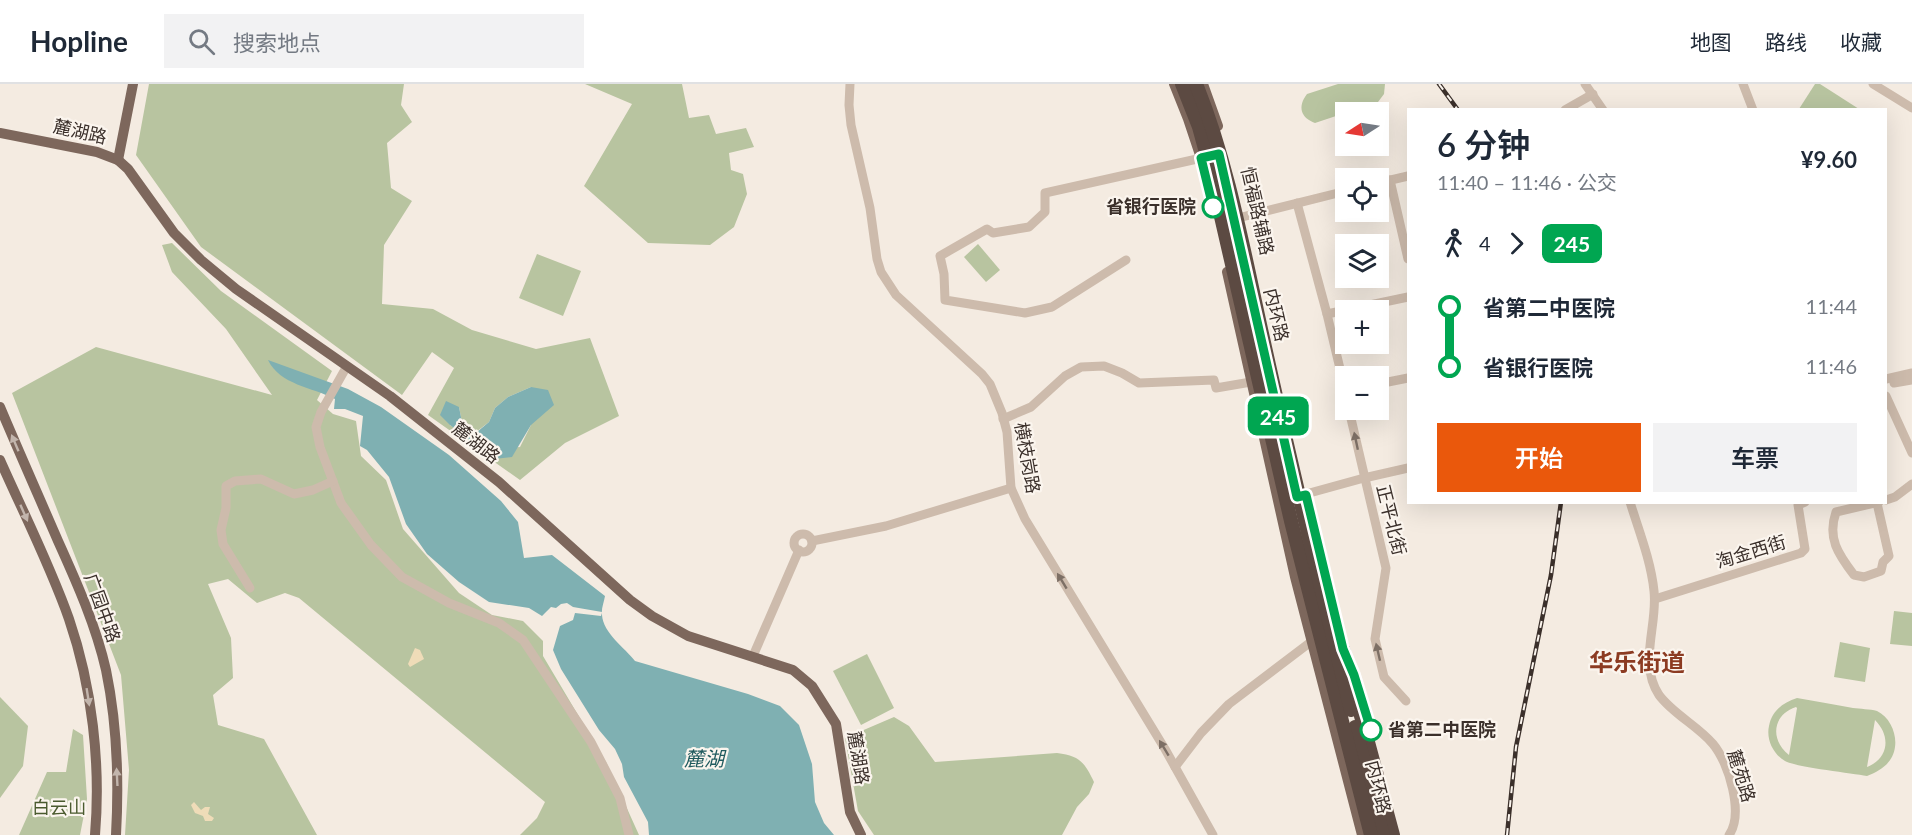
<!DOCTYPE html>
<html lang="zh">
<head>
<meta charset="utf-8">
<style>
  :root { --surface:#fff; --page:#f2f2f3; --text:#1f2937; --muted:#747a83; --line:#e0e1e3; --accent:#ea580c }
  body { margin:0; font-family:Lato,"Noto Sans SC",sans-serif; background:var(--page); color:var(--text); height:100vh; display:flex; flex-direction:column; font-size:22px; white-space:nowrap }
  * { box-sizing:border-box; margin:0 }
  p { font-size:20px; color:var(--muted) }
  .icon { flex:none; width:33px; height:33px; fill:none; stroke:currentColor; stroke-width:2; stroke-linecap:round; stroke-linejoin:round }
  .map { position:relative; flex:1; overflow:hidden }
  .sheet { position:absolute; left:1407px; top:24px; width:480px; height:396px; display:flex; flex-direction:column; background:var(--surface); border-radius:0px; box-shadow:0 6px 24px #0002 }
  .sheet>* { flex:none }
  .badge { padding:0 12px; border-radius:9px; font-size:21px; line-height:39px }
  .needle { width:39px; rotate:258deg }
  .controls { position:absolute; left:1335px; top:18px; display:grid; gap:12px }
  .controls a { display:grid; place-items:center; width:54px; height:54px; border-radius:0px; background:var(--surface); box-shadow:0 6px 24px #0002; font-size:30px }
  .map>.badge { position:absolute; translate:-50% -50%; box-shadow:0 0 0 3px #fff }
  .legs { display:flex; align-items:center; gap:9px; height:66px; padding:0 30px; font-size:20px }
  .legs p { margin-inline-start:auto }
  .head { display:flex; align-items:center; justify-content:space-between; height:102px; padding:0 30px }
  h1 { font-size:33px; font-weight:600; line-height:45px }
  .button { display:flex; gap:12px; margin-top:auto; padding:12px 30px }
  .button a { flex:1; height:69px; border-radius:0px; background:var(--accent); color:#fff; font-size:24px; font-weight:600; line-height:69px; text-align:center }
  .button a+a { background:var(--page); color:var(--text) }
  ul { padding:0 30px; list-style:none }
  li { display:flex; align-items:center; gap:21px; height:60px; font-size:22px }
  li i { display:grid; place-items:center; width:9px; height:100%; margin:0 8px; background:currentColor }
  li i::after { content:''; width:15px; height:15px; margin:-8px; border:4px solid; border-radius:50%; background:var(--surface) }
  li p { margin-inline-start:auto }
  li:first-child i { background:linear-gradient(#0000 50%,currentColor 0) }
  li:last-child i { background:linear-gradient(currentColor 50%,#0000 0) }
  header { display:flex; align-items:center; gap:36px; box-sizing:border-box; height:84px; padding:0 30px; background:var(--surface); border-bottom:2px solid var(--line) }
  header strong { font-size:28px }
  nav { display:flex; gap:33px; margin-inline-start:auto; font-size:21px }
  .search { width:420px; height:54px; background:var(--page); display:flex; align-items:center; gap:15px; box-sizing:border-box; padding:0 21px; border-radius:0px; color:var(--muted); font-size:22px }
  .map>svg:first-child { display:block }
  .green { fill:#b8c4a0; fill-rule:evenodd }
  .sand { fill:#efdcb8 }
  .water { fill:#7fb0b2 }
  .lines { fill:none; stroke-linecap:round; stroke-linejoin:round }
  .minor { stroke:#cdbbac; stroke-width:9 }
  .major { stroke:#7d675c; stroke-width:10 }
  .highway { stroke:#5c4a42; stroke-width:14 }
  .rail-casing { stroke:#3b302b; stroke-width:4.5 }
  .rail { stroke:#fbf5ee; stroke-width:2; stroke-dasharray:7; stroke-linecap:butt }
  .highway-bridge { stroke:#5c4a42; stroke-width:14 }
  .oneway { fill:#7d6f65 }
  .oneway2 { fill:#c2b5ac }
  .line-1-casing { stroke:#fff; stroke-width:14 }
  .line-1 { stroke:#00a651; stroke-width:9 }
  .stop-1-dot { fill:#fff; stroke:#00a651; stroke-width:3 }
  .labels { text-anchor:middle; stroke-width:4.5; stroke-linejoin:round; paint-order:stroke }
  .street-label { font-size:18px; fill:#3b302b; stroke:#fbf5ee }
  .stop-label { font-size:18px; font-weight:bold; fill:#3b302b; stroke:#fbf5ee; text-anchor:end }
  .park-label { font-size:18px; fill:#4a5a2e; stroke:#fbf5ee }
  .water-label { font-size:20px; font-style:italic; fill:#1f5a5e; stroke:#fbf5ee }
  .district-label { font-size:24px; font-weight:bold; fill:#8c3b22; stroke:#fbf5ee }
</style>
</head>
<body>
<header>
<strong>Hopline</strong>
<div class="search"><svg class="icon" aria-label="search" viewBox="0 0 24 24"><circle cx="10" cy="10" r="6"/><path d="M15 15l6 6"/></svg>搜索地点</div>
<nav><a>地图</a><a>路线</a><a>收藏</a></nav>
</header>
<div class="map">
<svg width="1912" height="751" viewBox="0 0 1912 751">
  <rect width="100%" height="100%" fill="#f4ebe1"/>
  <g class="green">
    <path d="M149,0H404L401,21L412,38L387,59L391,104L412,117L384,161L382,220L433,225L472,246L536,265L590,254L619,332L565,359L520,396L428,331L454,284L432,268L402,311L201,163L136,71ZM531,303V341L520,363L481,366L467,353L450,341L459,323L462,338L476,348L489,338L495,324L508,313Z"/>
    <path d="M585,0H682L689,34L709,31L716,50L746,44L754,63L729,69L731,86L743,90L747,110L734,143L710,161L648,159L584,102L632,20Z"/>
    <path d="M1338,0H1385L1384,10L1378,18L1315,39C1301,34 1297,23 1307,10Z"/>
    <path d="M1815,0H1820L1859,25H1799Z"/>
    <path d="M172,159L221,207L332,287L317,316L333,330L356,337L361,372L386,396L403,445L459,509L492,531L523,537L543,557V572L606,678L639,751H520L537,734L545,718L299,514L285,509L257,519L228,495L208,500L231,554L233,594L213,611L218,641L264,655L317,751H125L129,686L121,591L12,309L96,263L272,311L226,245L172,188L162,161Z"/>
    <path d="M978,160L1000,186L986,198L964,173Z"/>
    <path d="M537,170L581,187L563,232L519,214Z"/>
    <path d="M1894,527L1912,529V562L1890,560Z"/>
    <path d="M1840,558L1870,564L1865,598L1834,593Z"/>
    <path d="M867,570L894,624L861,641L833,587Z"/>
    <path d="M0,613L28,642L23,682L0,714Z"/>
    <path d="M1797,614C1816,617 1835,621 1853,624C1860,625 1870,625 1877,627C1890,633 1897,650 1895,663C1893,679 1880,687 1867,692C1851,689 1795,683 1785,677C1773,670 1766,655 1769,642C1772,626 1783,619 1797,614ZM1796,623L1797,624L1789,671C1770,656 1772,631 1796,623ZM1875,636C1891,652 1889,674 1867,683Z"/>
    <path d="M894,633L909,642L935,678L1057,669C1079,672 1084,677 1094,698L1089,710L1077,723L1062,751H874L858,727L845,654Z"/>
    <path d="M73,645L83,651L87,715L80,751H19L47,688H66Z"/>
  </g>
  <g class="sand">
    <path d="M415,564L420,566L424,575L410,583L408,580Z"/>
    <path d="M194,718L201,726L205,723H210L208,730L214,734L212,737H205L203,732L195,729L191,721Z"/>
  </g>
  <g class="water">
    <path d="M268,276L348,305L381,323L449,371L501,417L518,438L524,474L552,471L605,512C604,518 601,525 602,531C603,549 625,564 635,577L748,610L780,622L799,641L812,680L815,718L824,739L834,751H649L648,738L624,693L622,680L615,665L599,646L561,585L553,566L560,542L573,536L575,529L601,532L602,528L573,523L567,519L561,520L556,524L551,523L542,532L529,524L489,518L459,498L427,470L406,440L389,393L367,366L360,362L363,332L345,325H334L335,315C312,303 280,301 268,276Z"/>
    <path d="M531,303L548,306L554,321L531,341L512,373L494,375L450,341L440,331L446,317L459,323L462,338L477,348L489,338L495,324L508,313Z"/>
  </g>
  <g class="lines">
    <g class="minor">
      <path d="M850,0L849,21L851,41L870,124L877,175L881,188L896,211L982,290L990,300L1002,329L1007,348L1011,404L1025,435L1165,665L1213,751"/>
      <path d="M1585,0L1603,26"/>
      <path d="M1743,0L1753,26"/>
      <path d="M1873,0L1912,24"/>
      <path d="M1565,26L1593,10"/>
      <path d="M1390,96L1408,175"/>
      <path d="M1378,99L1408,92"/>
      <path d="M1297,119L1327,230L1346,310"/>
      <path d="M1242,133L1346,107"/>
      <path d="M1126,176L1052,223L1025,229L945,216L944,190L940,172L987,145L993,149L1029,143L1045,128V109L1206,73"/>
      <path d="M1327,230L1408,213"/>
      <path d="M347,282L321,328L316,343L320,363L341,419L371,461L402,493L449,519L499,539L523,556L591,658L620,714L629,751"/>
      <path d="M1886,295L1912,289"/>
      <path d="M1894,299L1912,296"/>
      <path d="M1378,300L1408,294"/>
      <path d="M1886,312L1912,369"/>
      <path d="M1349,326L1386,484L1375,555L1384,593L1406,617"/>
      <path d="M1003,335L1031,323L1065,292L1081,283L1104,282L1122,289L1139,299L1214,296L1216,304L1251,298"/>
      <path d="M1295,413L1364,394L1408,384"/>
      <path d="M1886,416L1895,413L1912,400"/>
      <path d="M1630,418C1639,447 1651,477 1654,507C1658,541 1638,579 1659,611C1673,630 1698,642 1713,660C1729,679 1744,730 1729,751"/>
      <path d="M1877,419L1889,472L1883,478L1881,487L1864,493L1854,491C1838,470 1827,454 1836,428L1879,418"/>
      <circle cx="803" cy="459" r="9"/>
      <path d="M812,457L886,442L1011,404"/>
      <path d="M250,504L223,460L221,446L226,424V402L235,397L261,395L294,410L313,406L333,397"/>
      <path d="M1655,515L1801,469L1805,465L1798,421L1805,418"/>
      <path d="M753,572L799,466"/>
      <path d="M1175,683L1201,649L1229,620L1312,557"/>
    </g>
    <g class="major">
      <path d="M1174,0L1188,35L1201,74"/>
      <path d="M1203,0L1218,42"/>
      <path d="M0,49L97,68L118,76L128,85L174,149L201,176L236,205L390,312L499,398L630,516L652,532L688,552L793,586L812,602L836,640L850,728L861,751"/>
      <path d="M118,76L133,0"/>
      <path d="M1227,188L1295,493L1362,751"/>
      <path d="M0,323C19,368 39,413 58,457C77,499 96,542 106,586C117,639 119,697 116,751"/>
      <path d="M0,376C23,428 50,481 69,535C92,602 101,680 95,751"/>
      <path d="M1334,530L1347,572"/>
    </g>
    <g class="highway">
      <path d="M1343,565L1393,751"/>
      <path d="M1355,643L1383,751"/>
    </g>
    <defs>
      <g id="rail">
        <path d="M1439,0L1458,26"/>
        <path d="M1507,751L1516,663L1551,491L1561,418"/>
      </g>
    </defs>
    <use href="#rail" class="rail-casing"/>
    <use href="#rail" class="rail"/>
    <g class="highway-bridge">
      <path d="M1182,0L1199,43L1208,76L1291,437L1371,751"/>
      <path d="M1196,0C1230,84 1245,175 1265,263C1292,385 1321,505 1351,626"/>
    </g>
  </g>
  <defs><path id="oneway-solid" d="M-6-.8H1V-3.2L6.5 0L1 3.2V.8H-6Z" transform="scale(1.5)"/></defs>
  <g class="oneway">
    <use href="#oneway-solid" transform="translate(1356 357) rotate(-102)"/>
    <use href="#oneway-solid" transform="translate(1062 497) rotate(-121)"/>
    <use href="#oneway-solid" transform="translate(1378 568) rotate(-103)"/>
    <use href="#oneway-solid" transform="translate(1164 664) rotate(-121)"/>
  </g>
  <g class="oneway2">
    <use href="#oneway-solid" transform="translate(15 359) rotate(-113)"/>
    <use href="#oneway-solid" transform="translate(24 429) rotate(66)"/>
    <use href="#oneway-solid" transform="translate(88 613) rotate(81)"/>
    <use href="#oneway-solid" transform="translate(117 693) rotate(-93)"/>
  </g>
  <g class="lines">
    <defs>
      <path id="line-1" d="M1213,123L1201,74L1219,70L1297,413L1306,411L1343,565L1354,591L1371,646"/>
    </defs>
    <use href="#line-1" class="line-1-casing"/>
    <use href="#line-1" class="line-1"/>
  </g>
  <g class="stop-1-dot">
    <circle cx="1213" cy="123" r="10"/>
    <circle cx="1371" cy="646" r="10"/>
  </g>
  <g class="labels">
    <g class="street-label">
      <text transform="translate(80 48) rotate(13)" y="6">麓湖路</text>
      <text transform="translate(1257 127) rotate(77)" y="6">恒福路辅路</text>
      <text transform="translate(1276 231) rotate(77)" y="6">内环路</text>
      <text transform="translate(476 359) rotate(38)" y="6">麓湖路</text>
      <text transform="translate(1027 374) rotate(80)" y="6">横枝岗路</text>
      <text transform="translate(1391 436) rotate(76)" y="6">正平北街</text>
      <text transform="translate(1751 468) rotate(-17)" y="6">淘金西街</text>
      <text transform="translate(102 524) rotate(70)" y="6">广园中路</text>
      <text transform="translate(858 674) rotate(81)" y="6">麓湖路</text>
      <text transform="translate(1741 692) rotate(73)" y="6">麓苑路</text>
      <text transform="translate(1378 703) rotate(76)" y="6">内环路</text>
    </g>
    <g class="stop-label">
      <text x="1196" y="129">省银行医院</text>
      <text x="1388" y="652" text-anchor="start">省第二中医院</text>
    </g>
    <g class="park-label">
      <text x="59" y="730">白云山</text>
    </g>
    <g class="water-label">
      <text x="704" y="682">麓湖</text>
    </g>
    <g class="district-label">
      <text x="1637" y="587">华乐街道</text>
    </g>
  </g>
</svg>
<div class="controls">
<a><svg class="needle" viewBox="-14 -14 28 28"><path d="M0-13l5 13h-10z" fill="#e53935"/><path d="M0 13l5-13h-10z" fill="#747a83"/></svg></a>
<a><svg class="icon" aria-label="locate" viewBox="0 0 24 24"><circle cx="12" cy="12" r="6"/><path d="M12 2v4M12 18v4M2 12h4M18 12h4"/></svg></a>
<a><svg class="icon" aria-label="layers" viewBox="0 0 24 24"><path d="M12 4l9 5-9 5-9-5zM3 14l9 5 9-5"/></svg></a>
<a>+</a>
<a>−</a>
</div>
<b class="badge" style="left:1278px;top:332px;background:#00a651;color:#fff">245</b>
<section class="sheet">
<div class="head"><div><h1>6 分钟</h1><p>11:40 – 11:46 · 公交</p></div><b>¥9.60</b></div>
<div class="legs"><svg class="icon" aria-label="walk" viewBox="0 0 24 24"><circle cx="13" cy="4" r="2"/><path d="M13 8l-2 6 4 7M11 14l-3 7M7 12l3-4h3l4 4"/></svg>4<svg class="icon" aria-label="forward" viewBox="0 0 24 24"><path d="M9 5l7 7-7 7"/></svg><b class="badge" style="background:#00a651;color:#fff">245</b></div>
<ul>
<li><i style="color:#00a651"></i><b>省第二中医院</b><p>11:44</p></li>
<li><i style="color:#00a651"></i><b>省银行医院</b><p>11:46</p></li>
</ul>
<div class="button"><a>开始</a><a>车票</a></div>
</section>
</div>
</body>
</html>
